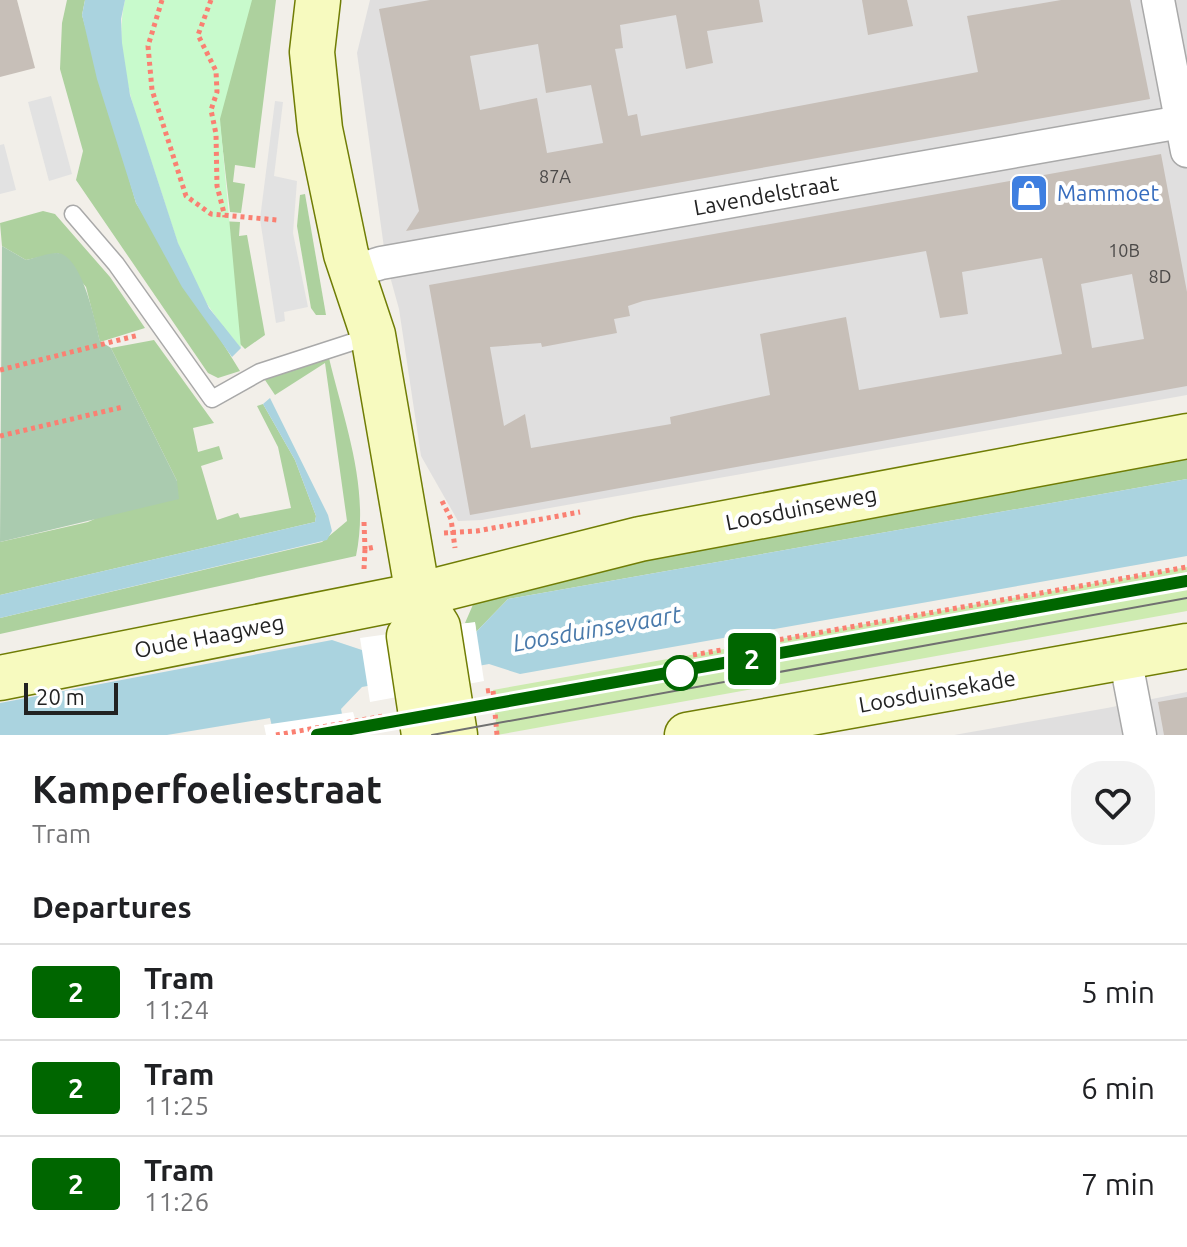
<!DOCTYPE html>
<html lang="en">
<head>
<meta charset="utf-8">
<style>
  :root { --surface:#fff; --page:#f2f2f2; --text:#202124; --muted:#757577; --line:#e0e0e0 }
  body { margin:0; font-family:Ubuntu,sans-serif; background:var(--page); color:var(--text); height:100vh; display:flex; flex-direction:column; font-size:30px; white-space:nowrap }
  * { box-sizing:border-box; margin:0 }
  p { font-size:26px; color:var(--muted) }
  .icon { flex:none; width:44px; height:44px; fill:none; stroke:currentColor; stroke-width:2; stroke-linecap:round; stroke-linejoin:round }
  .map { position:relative; height:735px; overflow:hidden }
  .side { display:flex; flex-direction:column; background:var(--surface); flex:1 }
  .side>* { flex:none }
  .badge { padding:0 16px; border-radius:6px; font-size:28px; line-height:52px }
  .scale { position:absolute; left:24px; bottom:20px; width:94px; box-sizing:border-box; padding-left:8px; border:4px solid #222; border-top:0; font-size:22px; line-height:28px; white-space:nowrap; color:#222; -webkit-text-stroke:6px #fff; paint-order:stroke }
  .map>.badge { position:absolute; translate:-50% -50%; box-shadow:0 0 0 4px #fff }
  h2 { padding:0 32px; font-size:30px; line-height:72px }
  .round { display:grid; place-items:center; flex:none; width:84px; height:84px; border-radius:32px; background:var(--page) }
  .overview { display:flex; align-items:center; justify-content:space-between; height:136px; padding:0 32px }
  h1 { font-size:38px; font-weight:600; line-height:60px }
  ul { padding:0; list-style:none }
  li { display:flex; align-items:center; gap:24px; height:96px; padding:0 32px; border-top:2px solid var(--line) }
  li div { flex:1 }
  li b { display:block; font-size:30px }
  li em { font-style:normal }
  li .badge { min-width:88px; font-weight:700; text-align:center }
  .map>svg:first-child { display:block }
  .residential { fill:#e0dfdf }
  .grass { fill:#cdebb0 }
  .forest { fill:#add19e }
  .cemetery { fill:#aacbaf }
  .park { fill:#c8facc }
  .parking { fill:#e2e2e2 }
  .water { fill:#aad3df }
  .pier { fill:#fff }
  .building { fill:#c7bfb8; fill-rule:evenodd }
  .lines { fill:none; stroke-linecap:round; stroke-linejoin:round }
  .lane-casing { stroke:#a9a9a9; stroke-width:19 }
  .street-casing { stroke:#a9a9a9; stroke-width:35 }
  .secondary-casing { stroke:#707d05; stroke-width:47 }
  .path { stroke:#fa8072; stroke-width:5; stroke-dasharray:4 4; stroke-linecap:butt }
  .lane { stroke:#fff; stroke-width:16 }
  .street { stroke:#fff; stroke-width:32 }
  .secondary { stroke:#f7fabf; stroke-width:44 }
  .tram { stroke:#707070; stroke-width:2 }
  .line-casing { stroke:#fff; stroke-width:18 }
  .line { stroke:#060; stroke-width:12 }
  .stop-dot { fill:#fff; stroke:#060; stroke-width:4 }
  .labels { text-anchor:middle; stroke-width:8; stroke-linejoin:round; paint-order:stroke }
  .number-label { font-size:18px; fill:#4b4948 }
  .shop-label { font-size:22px; fill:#366cbe; stroke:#fff; text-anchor:start }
  .street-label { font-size:22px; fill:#222; stroke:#fff }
  .water-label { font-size:24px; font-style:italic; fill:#4a7aab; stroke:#fff }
</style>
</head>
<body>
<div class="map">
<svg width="1187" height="735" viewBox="0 0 1187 735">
  <rect width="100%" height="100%" fill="#f2efe9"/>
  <g class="residential">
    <path d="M370,0H1187V395L482,520L458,521L421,456L399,309L386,262L357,53Z"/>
    <path d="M1187,692V735H954L1107,708Z"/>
  </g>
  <path class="grass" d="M1187,567V611L497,735L493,690Z"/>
  <g class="forest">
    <path d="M67,0H85L82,15L136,203L240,371L218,378L208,373L76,180L83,151L60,69L62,23Z"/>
    <path d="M125,0L220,221L240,222L239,236L247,235L265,335L245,349L223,327Z"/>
    <path d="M217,0H276L255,168L235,165L233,182L245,184L241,213L230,212L208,21Z"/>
    <path d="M305,194L326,315H316L311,308L297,226L300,195Z"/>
    <path d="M43,211L55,214L110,277L145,328L100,342L86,287L58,253L26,260L2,246L0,223Z"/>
    <path d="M154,340L214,423L193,428L198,452L219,446L223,459L201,466L217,520L238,513L240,518L291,508L278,447L257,406L263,404L295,460L316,516L315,522L0,595V542L88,522L177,481L111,348Z"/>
    <path d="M329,358C345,425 370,488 356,556L0,634V618L322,542L347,521L325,363L275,395L265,380L297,360Z"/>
    <path d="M1187,454V479L508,599L476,632L475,623H465L475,600L645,553Z"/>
  </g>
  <path class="cemetery" d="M2,246L26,260C35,258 48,253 57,253C82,254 95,322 100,341L111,348L177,481L179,499L0,542Z"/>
  <path class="park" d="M125,0H252L220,119L241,348C224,328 207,307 195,283C179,253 170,218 159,185C141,127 111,61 125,0Z"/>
  <g class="parking">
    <path d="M51,96L72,174L49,181L28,102Z"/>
    <path d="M275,101L283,102L274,176L297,181L293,233L308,307L284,312L285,321L276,323L260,219Z"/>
    <path d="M4,144L16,190L0,194V145Z"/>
  </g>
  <g class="water">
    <path d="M85,0H125L121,19L122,43L130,95L178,243L209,308L241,348L232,357L182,287L136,203L97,79L82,15Z"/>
    <path d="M270,398L328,515L332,531L327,540L0,618V595L315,522L316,516L295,460L263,404Z"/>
    <path d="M1187,479V556L520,674L489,664L362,687L341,709L346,735H274L270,718L167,735H0V703L332,640L362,650L476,632L508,599Z"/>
  </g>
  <g class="pier">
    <path d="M475,622L484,681L370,702L360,638Z"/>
    <path d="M353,712L360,735H266L264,725Z"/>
  </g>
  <g class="building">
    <path d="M0,0H17L35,68L0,77Z"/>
    <path d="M430,0H759L763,22L707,31L713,63L686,69L676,15L620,25L623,48L615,49L628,116L637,114L641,136L978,72L967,16L1061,0H1130L1150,99L406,231L419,211L379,9ZM538,44L546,93L591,85L603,143L547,153L537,98L480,110L470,56Z"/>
    <path d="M862,0H907L913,26L868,35Z"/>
    <path d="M1161,154L1187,292V386L470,515L429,285ZM926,251L940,318L968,314L962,272L1042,258L1062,354L859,390L846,317L760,334L770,395L670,417L671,424L531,448L525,414L504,426L490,347L541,343L542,347L617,333L614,319L630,316L628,306L643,301ZM1132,274L1144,339L1092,348L1081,284Z"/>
    <path d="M1187,697V735H1164L1158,702Z"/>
  </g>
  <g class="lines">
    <defs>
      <path id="lane" d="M73,214L116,264L212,399L260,372L371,336"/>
      <g id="street">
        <path d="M1158,0L1187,151"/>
        <path d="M352,272L381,263L1181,122"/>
        <path d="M1125,657L1140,735"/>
      </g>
      <g id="secondary">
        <path d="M318,0L312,52L320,129L346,254L373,335L418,595L438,627L455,735"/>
        <path d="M409,636L424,735"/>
        <path d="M0,678L418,595L640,539L1187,436"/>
        <path d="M687,735L1187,646"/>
      </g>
    </defs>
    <use href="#lane" class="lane-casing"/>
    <use href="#street" class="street-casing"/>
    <use href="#secondary" class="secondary-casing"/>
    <g class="path">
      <path d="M162,0L148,46L152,90L186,196L211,214L277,220"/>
      <path d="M211,0L198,35L216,71L217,92L211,110L216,134L217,186L225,217"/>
      <path d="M0,370L139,335"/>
      <path d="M0,436L123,407"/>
      <path d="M442,501L451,519L455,548"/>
      <path d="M364,522L365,549"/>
      <path d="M444,533L477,531L580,512"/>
      <path d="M364,569L365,549L375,547"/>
      <path d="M693,655L1187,567"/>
      <path d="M486,691L493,690L497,735"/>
      <path d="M276,735L384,716"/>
    </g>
    <use href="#lane" class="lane"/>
    <use href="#street" class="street"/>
    <use href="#secondary" class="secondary"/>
    <g class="tram">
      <path d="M318,735L1187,581"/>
      <path d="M432,735L1187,598"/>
    </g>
  </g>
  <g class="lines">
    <defs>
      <path id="line" d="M317,735L1187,581"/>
    </defs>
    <use href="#line" class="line-casing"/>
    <use href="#line" class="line"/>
  </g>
  <defs>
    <symbol id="shop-square" viewBox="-11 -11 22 22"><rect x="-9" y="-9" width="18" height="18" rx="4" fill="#3f7fe0" stroke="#fff"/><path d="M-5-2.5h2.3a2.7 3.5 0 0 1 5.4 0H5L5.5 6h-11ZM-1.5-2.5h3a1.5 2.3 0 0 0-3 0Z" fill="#fff"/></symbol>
  </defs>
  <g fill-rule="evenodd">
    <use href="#shop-square" x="1007" y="171" width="44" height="44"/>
  </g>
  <circle class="stop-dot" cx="680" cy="673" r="16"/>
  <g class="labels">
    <g class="number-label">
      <text x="555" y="183">87A</text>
      <text x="1124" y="257">10B</text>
      <text x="1160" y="283">8D</text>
    </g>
    <g class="shop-label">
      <text x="1057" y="201">Mammoet</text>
    </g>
    <g class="street-label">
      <text transform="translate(766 195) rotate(-10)" y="8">Lavendelstraat</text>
      <text transform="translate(801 508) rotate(-11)" y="8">Loosduinseweg</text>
      <text transform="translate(209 636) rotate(-11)" y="8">Oude Haagweg</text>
      <text transform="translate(937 691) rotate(-10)" y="8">Loosduinsekade</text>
    </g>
    <g class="water-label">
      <text transform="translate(597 629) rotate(-10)" y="8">Loosduinsevaart</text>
    </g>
  </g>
</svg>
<div class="scale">20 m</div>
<b class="badge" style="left:752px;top:659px;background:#060;color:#fff">2</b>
</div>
<section class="side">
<div class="overview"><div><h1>Kamperfoeliestraat</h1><p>Tram</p></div><a class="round"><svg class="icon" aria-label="heart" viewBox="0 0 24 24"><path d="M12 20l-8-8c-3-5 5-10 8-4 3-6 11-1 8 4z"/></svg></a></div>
<h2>Departures</h2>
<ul>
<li><span class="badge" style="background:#060;color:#fff">2</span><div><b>Tram</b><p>11:24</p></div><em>5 min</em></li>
<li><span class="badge" style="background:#060;color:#fff">2</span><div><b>Tram</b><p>11:25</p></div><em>6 min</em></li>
<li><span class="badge" style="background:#060;color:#fff">2</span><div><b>Tram</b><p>11:26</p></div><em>7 min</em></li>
</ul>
</section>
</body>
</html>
